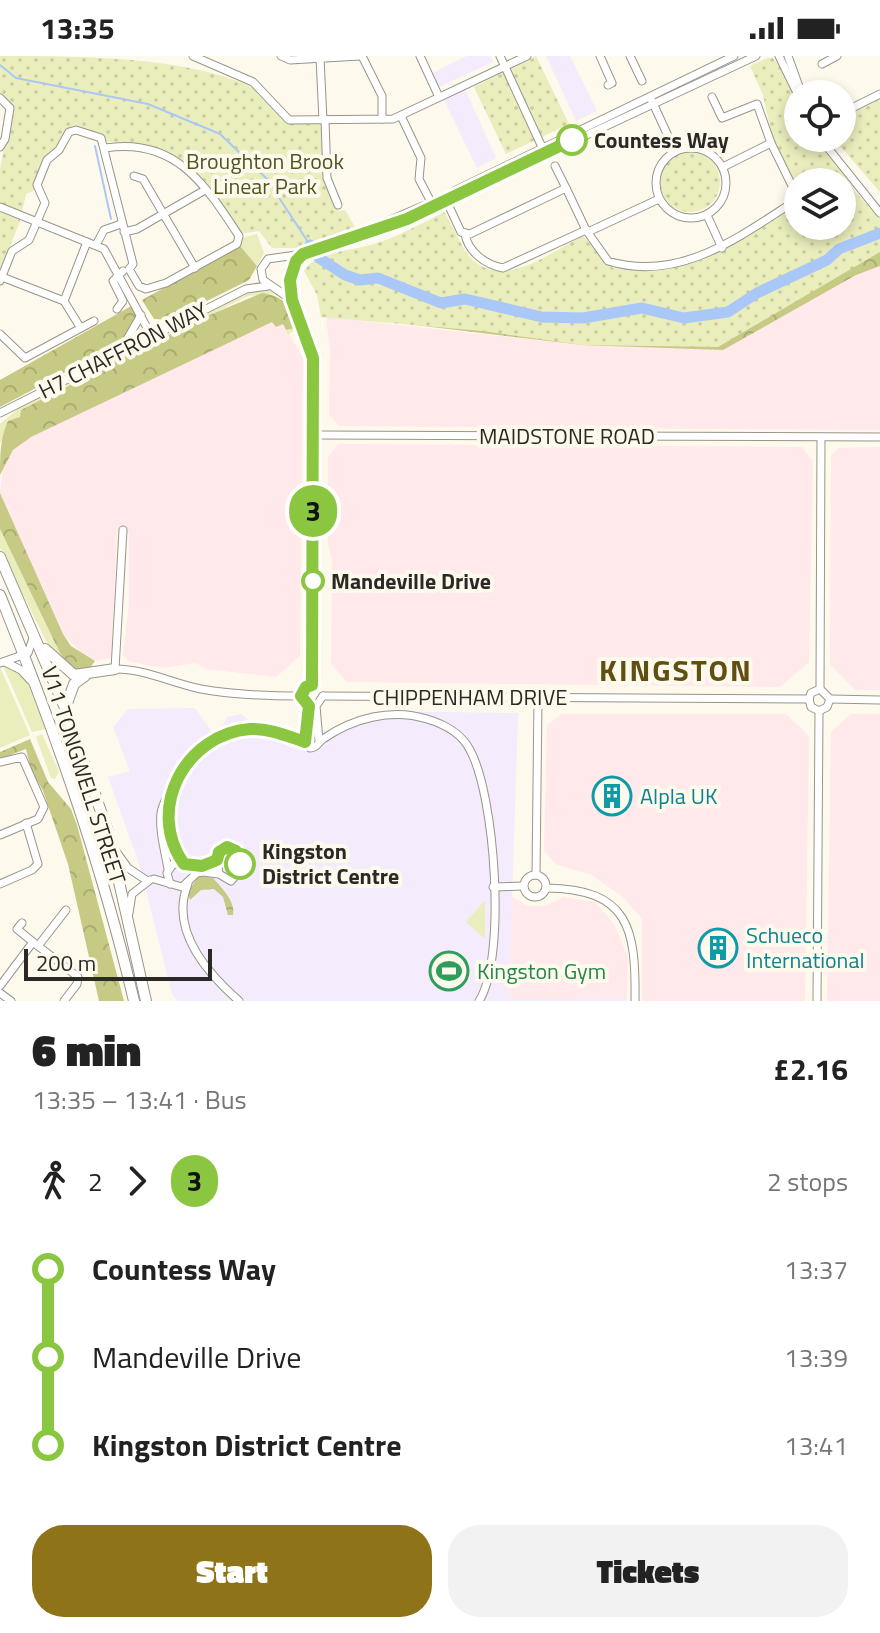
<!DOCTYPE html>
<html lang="en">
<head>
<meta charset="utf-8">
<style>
  :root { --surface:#fff; --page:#f2f2f2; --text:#222; --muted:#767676; --accent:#8f7318 }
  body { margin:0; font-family:"Titillium Web",sans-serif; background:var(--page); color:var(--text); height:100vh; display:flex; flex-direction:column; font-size:30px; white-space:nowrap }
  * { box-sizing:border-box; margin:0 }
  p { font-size:26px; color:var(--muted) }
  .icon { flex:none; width:44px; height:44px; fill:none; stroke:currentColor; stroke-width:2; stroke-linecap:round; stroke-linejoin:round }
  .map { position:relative; height:945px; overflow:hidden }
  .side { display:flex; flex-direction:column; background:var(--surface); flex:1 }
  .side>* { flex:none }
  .badge { padding:0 16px; border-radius:26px; font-size:28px; line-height:52px }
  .controls { position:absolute; left:784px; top:24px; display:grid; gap:16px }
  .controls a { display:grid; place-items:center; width:72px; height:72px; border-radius:50%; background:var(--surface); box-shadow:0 4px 12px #0003; font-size:40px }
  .scale { position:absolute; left:24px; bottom:20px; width:188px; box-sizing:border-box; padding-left:8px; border:4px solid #2b2925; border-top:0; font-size:22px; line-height:28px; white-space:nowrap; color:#2b2925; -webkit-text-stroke:6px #fef9ed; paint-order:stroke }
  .map>.badge { position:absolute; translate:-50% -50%; box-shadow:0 0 0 4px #fff }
  .legs { display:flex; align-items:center; gap:12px; height:88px; padding:0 32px; font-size:26px }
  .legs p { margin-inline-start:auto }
  .overview { display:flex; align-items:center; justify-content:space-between; height:136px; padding:0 32px }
  h1 { font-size:44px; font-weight:800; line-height:60px }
  .action { display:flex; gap:16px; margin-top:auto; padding:16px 32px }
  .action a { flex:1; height:92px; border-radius:32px; background:var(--accent); color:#fff; font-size:32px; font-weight:800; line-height:92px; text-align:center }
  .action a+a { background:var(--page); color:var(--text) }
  ul { padding:0 32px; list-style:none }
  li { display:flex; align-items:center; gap:28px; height:88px; font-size:30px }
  li i { display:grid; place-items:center; width:12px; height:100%; margin:0 10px; background:currentColor }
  li i::after { content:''; width:20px; height:20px; margin:-10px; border:6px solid; border-radius:50%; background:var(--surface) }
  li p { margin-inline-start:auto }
  li:first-child i { background:linear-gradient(#0000 50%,currentColor 0) }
  li:last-child i { background:linear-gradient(currentColor 50%,#0000 0) }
  .status { display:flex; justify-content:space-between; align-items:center; height:56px; padding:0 40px; background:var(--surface); direction:ltr }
  .status svg { height:22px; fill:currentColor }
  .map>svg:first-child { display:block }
  .commercial { fill:#f4ebfc }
  .industrial { fill:#ffe9ea }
  .grass { fill:#eaedbc }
  .forest { fill:url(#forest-crowns) }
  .park { fill:url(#park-dots) }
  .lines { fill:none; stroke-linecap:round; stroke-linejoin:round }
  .stream { stroke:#aac8f7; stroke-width:2 }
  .river { stroke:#aac8f7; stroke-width:11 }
  .minor-casing { stroke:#9a948a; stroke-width:9 }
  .highway-casing { stroke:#9a948a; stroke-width:12 }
  .minor { stroke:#fff; stroke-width:7 }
  .highway { stroke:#fff; stroke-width:10 }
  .line-1-casing { stroke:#fff; stroke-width:18 }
  .line-1 { stroke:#8bc640; stroke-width:12 }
  .stop-1-dot { fill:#fff; stroke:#8bc640; stroke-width:4 }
  .labels { text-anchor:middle; stroke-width:8; stroke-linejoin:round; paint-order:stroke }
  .stop-label { font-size:22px; font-weight:bold; fill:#2b2925; stroke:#fef9ed; text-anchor:start }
  .park-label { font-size:22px; fill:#525420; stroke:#fef9ed }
  .street-label { font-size:22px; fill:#2b2925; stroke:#fef9ed }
  .culture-label { font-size:22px; fill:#0d838f; stroke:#fef9ed; text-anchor:start }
  .leisure-label { font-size:22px; fill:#27864d; stroke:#fef9ed; text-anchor:start }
  .district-label { font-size:30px; font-weight:bold; letter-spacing:2px; fill:#614e11; stroke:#fef9ed }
</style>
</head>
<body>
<div class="status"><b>13:35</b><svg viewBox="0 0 49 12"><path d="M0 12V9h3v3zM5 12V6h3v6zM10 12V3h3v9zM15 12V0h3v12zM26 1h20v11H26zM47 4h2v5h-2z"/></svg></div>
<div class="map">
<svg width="880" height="945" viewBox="0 0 880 945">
  <defs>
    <pattern id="forest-crowns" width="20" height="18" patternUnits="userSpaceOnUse" patternTransform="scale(2)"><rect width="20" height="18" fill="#c6ca84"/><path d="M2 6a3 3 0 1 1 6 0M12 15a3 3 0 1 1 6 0" fill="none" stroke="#aaae72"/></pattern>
    <pattern id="park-dots" width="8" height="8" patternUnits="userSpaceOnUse" patternTransform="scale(2)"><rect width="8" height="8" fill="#eaedbc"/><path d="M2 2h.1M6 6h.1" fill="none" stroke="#c9cba1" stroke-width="1.8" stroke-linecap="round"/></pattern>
  </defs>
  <rect width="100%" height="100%" fill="#fef9ed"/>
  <g class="commercial">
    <path d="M467,0H490L493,6L439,31L432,17Z"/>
    <path d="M546,0H570L597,55L576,65Z"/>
    <path d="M465,33L496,102L477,112L444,44Z"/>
    <path d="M195,652L212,676L221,673L227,661L241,658L252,667L296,678L302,673L327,674L379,655L518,657L509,943L627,942V945H178L172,938L140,811L108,721L130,715L113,671L128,653Z"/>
  </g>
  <g class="industrial">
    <path d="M880,196V374L339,370L329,358L330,296L326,261L582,289L718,291Z"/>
    <path d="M273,265L283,268L303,302L300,600L276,621L206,613L196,607L162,612L128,605L123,599L129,547V477L117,476L111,602L95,605L84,600L63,578L7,459L0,437L3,411L13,394L31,381Z"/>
    <path d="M338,388L802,391L813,405L809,606L780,631L347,626L331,608L332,503L328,489V401Z"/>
    <path d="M880,391V634H855L830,608L831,399L838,392Z"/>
    <path d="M562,658H786L809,680L805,945H642V863L623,841L590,818L557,809L544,795L547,669Z"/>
    <path d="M851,658H880V945H827L831,676Z"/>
    <path d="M512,841L527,850H545L563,841L595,846L614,868L628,901L627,942L509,943Z"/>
  </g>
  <g class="grass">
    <path d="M257,178L264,197L257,210L240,190L241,182Z"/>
    <path d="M265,233C283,240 291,250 299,266L298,272L288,279L286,274H289L284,244L274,238L248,240L54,337L20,362L0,387V368L20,351L202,258L253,234Z"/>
    <path d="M0,473L60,597L83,616L49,591L0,492Z"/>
    <path d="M3,610C32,616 37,648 46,673L32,676Z"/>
    <path d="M0,611L30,679L0,692Z"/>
    <path d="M42,678L59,716L55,723L51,722L36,681Z"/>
    <path d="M485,844V883L466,866Z"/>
  </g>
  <g class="forest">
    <path d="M240,190L257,210L249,224L169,264L154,263L142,244Z"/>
    <path d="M880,196V210L856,219L723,294L582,289L415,269Z"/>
    <path d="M262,237C280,239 297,251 295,272L286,274L283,268L276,271L272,266L31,381L13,394L0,419C0,400 0,382 8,365L20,361L21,354L200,263Z"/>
    <path d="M133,249L138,259L126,282L110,293L0,351V324Z"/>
    <path d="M0,437L63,578L71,590L95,605L88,615L72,612L60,597L0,473Z"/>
    <path d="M30,683L48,726L71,753L77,769L124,945H99L68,808L43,735L31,714L26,693L0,703V696Z"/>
    <path d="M198,820L213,822C222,832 236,846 233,859H228L223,841L214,833L201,834L190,844L188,837Z"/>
  </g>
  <g class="park">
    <path d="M0,0C79,0 187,0 254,32C268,41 275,57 288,68L321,67L323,122L338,155L345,154L355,171L297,192H272L259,175L239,178L190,111L176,101L128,86H108L75,69L68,73L56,95L44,104L35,134L26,138L20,165L0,216V113L12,53L0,39Z"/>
    <path d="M536,0L569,68L506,98L474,31Z"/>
    <path d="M767,2H773C794,26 798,52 798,82H817L857,138L880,162V196L718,291L582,289L482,275L321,261L317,239L304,215C317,194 353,195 374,188C398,181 422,167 444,156C454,170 459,187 469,200C502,237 550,196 583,180L613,212C689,225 738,188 798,148V170H842V126H798V135L774,88L763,39L750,10Z"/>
    <path d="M880,40V136L833,82H842V62Z"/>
    <circle cx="690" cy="126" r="30"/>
  </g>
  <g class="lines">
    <g class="stream">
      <path d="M0,9L16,22L148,48L220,78L266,122L310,189"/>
      <path d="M95,90L111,163"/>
    </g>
    <path class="river" d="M310,189L319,202L345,219L360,224L378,222L441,247L465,243L542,261L583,262L642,252L684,262L728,256L757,237L827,204L839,193L880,177"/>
    <defs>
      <g id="minor">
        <path d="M193,0L253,26L289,64L393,63L527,0"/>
        <path d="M281,0L290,4L360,0"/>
        <path d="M362,0L382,40V63"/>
        <path d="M420,0L439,41"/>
        <path d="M500,0L542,91"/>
        <path d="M600,0L612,27L608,29"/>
        <path d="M630,0L642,25"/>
        <path d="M779,0L798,39"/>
        <path d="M788,0L801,36"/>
        <path d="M320,2L323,64"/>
        <path d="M822,8L837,0"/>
        <path d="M809,33L810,38"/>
        <path d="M0,42L10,52L5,83L0,91"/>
        <path d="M651,43L675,95"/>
        <path d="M842,57L880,38"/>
        <path d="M401,60L421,102L419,123L433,150"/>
        <path d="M325,64L327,122L338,149"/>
        <path d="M820,82L880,157"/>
        <circle cx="691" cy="127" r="35"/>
        <path d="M555,110L566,132"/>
        <path d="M723,111L771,87"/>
        <path d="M134,120L143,123L195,212"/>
        <path d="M456,134L734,0"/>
        <path d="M446,144L461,176L470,178L566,132L586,174L608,205C679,227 739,181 795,145L797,140L771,87L757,48L722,62L712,41"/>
        <path d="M0,151L104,193L151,279"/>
        <path d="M707,159L722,192"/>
        <path d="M372,172L423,150"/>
        <path d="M590,175L659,143"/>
        <path d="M124,176L137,173L205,134"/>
        <path d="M465,178C468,196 486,209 503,212L586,174"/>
        <path d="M96,189L104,174L121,168"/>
        <path d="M302,199L296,205L290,224L292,244L313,302L312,629"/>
        <path d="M2,221L64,245"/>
        <path d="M0,225L12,195L29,184L45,147L37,129L47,104L59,94L69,76L76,74L101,82L133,208L129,213L139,230L146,233L166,227L237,188L239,180C205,128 175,81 105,92"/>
        <path d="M292,244L263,224L261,213L268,203L303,198L407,163L756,0"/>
        <path d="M117,253L123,245L113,225L123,215"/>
        <path d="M80,271L64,245L87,186"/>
        <path d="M0,278L25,302L94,265"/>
        <path d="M122,292L141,259"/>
        <path d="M0,357L246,233L268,230"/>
        <path d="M314,379L880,381"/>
        <path d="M123,474L115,613C146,613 171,627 201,633C234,639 268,640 301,640"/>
        <path d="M5,606L21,614L30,624"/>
        <path d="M0,607L28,597L33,582"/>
        <path d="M820,633L821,381"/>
        <path d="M323,640L809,643"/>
        <path d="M809,643L811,651L819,655L827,651L830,643"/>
        <path d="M809,643L811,637L820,633L830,643"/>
        <path d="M830,643L880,644"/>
        <path d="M309,650L305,686L310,692C318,692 317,687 323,683C353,662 392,652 427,663C444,668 462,678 470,694C495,739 507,902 479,945"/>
        <path d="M309,650L303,646L302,637L312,629"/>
        <path d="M319,685L316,650L323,640"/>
        <path d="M0,706L22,701L44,751L38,763L0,779"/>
        <path d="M169,741L172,787L184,808"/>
        <path d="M115,794L128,812L146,824"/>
        <path d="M168,813C165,795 159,775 161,757C162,748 169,738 173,729C201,670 250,667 305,686"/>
        <circle cx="535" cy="830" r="11"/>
        <path d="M536,819L538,641"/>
        <path d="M154,823L182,831L197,817L203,816L219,818L231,825L240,815L238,801L232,792H222L217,804L219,818"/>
        <path d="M0,828L32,814L38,808L26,767"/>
        <path d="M170,828L167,817L173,808L202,810L217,804"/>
        <path d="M188,828C169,874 207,917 239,945"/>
        <path d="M493,831L523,830"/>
        <path d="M546,832C629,833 636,872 635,945"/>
        <path d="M129,857L132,838L150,824"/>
        <path d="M22,867L17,873L33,886"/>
        <path d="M38,890L66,854"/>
        <path d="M0,930L33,886L78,921L77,928L64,945"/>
        <path d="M0,937L11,945"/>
        <path d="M817,945L819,655"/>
      </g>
      <g id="highway">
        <path d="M0,501L65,652L107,773L146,945"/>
        <path d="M0,539C54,673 101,805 134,945"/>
        <path d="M45,593L74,619L115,613"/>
        <path d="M66,650L74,628L85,620"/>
      </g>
    </defs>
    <use href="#minor" class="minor-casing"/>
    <use href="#highway" class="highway-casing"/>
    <use href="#minor" class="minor"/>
    <use href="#highway" class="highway"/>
  </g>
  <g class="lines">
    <defs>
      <path id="line-1" d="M240,808L236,795L227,791L219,796L217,804L202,810L184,808C145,754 185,678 250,673C269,672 287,680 305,686L309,650L301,640L306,631L312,629L313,302L292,244L290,224L296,205L303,198L407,163L572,84"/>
    </defs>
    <use href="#line-1" class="line-1-casing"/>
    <use href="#line-1" class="line-1"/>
  </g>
  <defs>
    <symbol id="building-ring" viewBox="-11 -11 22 22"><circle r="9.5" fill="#fef9ed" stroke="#0f9aa8" stroke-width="1.5"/><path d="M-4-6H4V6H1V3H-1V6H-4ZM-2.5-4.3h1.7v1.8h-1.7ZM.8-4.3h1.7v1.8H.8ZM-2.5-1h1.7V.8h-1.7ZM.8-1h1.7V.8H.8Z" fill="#0f9aa8"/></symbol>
    <symbol id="stadium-ring" viewBox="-11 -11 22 22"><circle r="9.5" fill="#fef9ed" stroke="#2e9e5b" stroke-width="1.5"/><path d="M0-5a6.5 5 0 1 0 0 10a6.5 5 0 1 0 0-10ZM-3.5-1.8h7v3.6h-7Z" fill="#2e9e5b"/></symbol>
  </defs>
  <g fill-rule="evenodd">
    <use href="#building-ring" x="590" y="718" width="44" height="44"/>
    <use href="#building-ring" x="696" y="870" width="44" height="44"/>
    <use href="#stadium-ring" x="427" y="893" width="44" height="44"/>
  </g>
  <g class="stop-1-dot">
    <circle cx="572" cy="84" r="14"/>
    <circle cx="313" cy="525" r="10"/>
    <circle cx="240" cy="808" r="14"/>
  </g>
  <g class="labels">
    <g class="stop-label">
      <text x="594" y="92">Countess Way</text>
      <text x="331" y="533">Mandeville Drive</text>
      <text x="262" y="803">Kingston<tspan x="262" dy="25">District Centre</tspan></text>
    </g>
    <g class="park-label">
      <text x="265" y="113">Broughton Brook<tspan x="265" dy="25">Linear Park</tspan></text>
    </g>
    <g class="street-label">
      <text transform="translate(123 294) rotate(-27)" y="8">H7 CHAFFRON WAY</text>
      <text x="567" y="388">MAIDSTONE ROAD</text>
      <text x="470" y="649">CHIPPENHAM DRIVE</text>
      <text transform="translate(84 719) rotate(72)" y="8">V11 TONGWELL STREET</text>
    </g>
    <g class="culture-label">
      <text x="640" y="748">Alpla UK</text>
      <text x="746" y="887">Schueco<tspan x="746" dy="25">International</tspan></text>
    </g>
    <g class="leisure-label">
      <text x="477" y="923">Kingston Gym</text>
    </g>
    <g class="district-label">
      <text x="676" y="625">KINGSTON</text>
    </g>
  </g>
</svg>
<div class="controls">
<a><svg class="icon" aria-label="locate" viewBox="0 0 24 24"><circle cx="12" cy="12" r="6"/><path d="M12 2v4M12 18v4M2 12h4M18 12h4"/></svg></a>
<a><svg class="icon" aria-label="layers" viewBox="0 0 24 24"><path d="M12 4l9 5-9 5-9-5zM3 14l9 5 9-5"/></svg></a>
</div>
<div class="scale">200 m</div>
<b class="badge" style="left:313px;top:455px;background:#8bc640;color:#111">3</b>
</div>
<section class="side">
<div class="overview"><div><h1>6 min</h1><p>13:35 – 13:41 · Bus</p></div><b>£2.16</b></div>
<div class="legs"><svg class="icon" aria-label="walk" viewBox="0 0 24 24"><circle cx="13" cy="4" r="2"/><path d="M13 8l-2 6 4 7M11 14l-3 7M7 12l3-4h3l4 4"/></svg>2<svg class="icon" aria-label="forward" viewBox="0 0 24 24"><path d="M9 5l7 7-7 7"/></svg><b class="badge" style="background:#8bc640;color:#111">3</b><p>2 stops</p></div>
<ul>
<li><i style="color:#8bc640"></i><b>Countess Way</b><p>13:37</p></li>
<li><i style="color:#8bc640"></i><span>Mandeville Drive</span><p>13:39</p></li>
<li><i style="color:#8bc640"></i><b>Kingston District Centre</b><p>13:41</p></li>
</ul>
<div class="action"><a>Start</a><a>Tickets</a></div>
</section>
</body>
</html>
